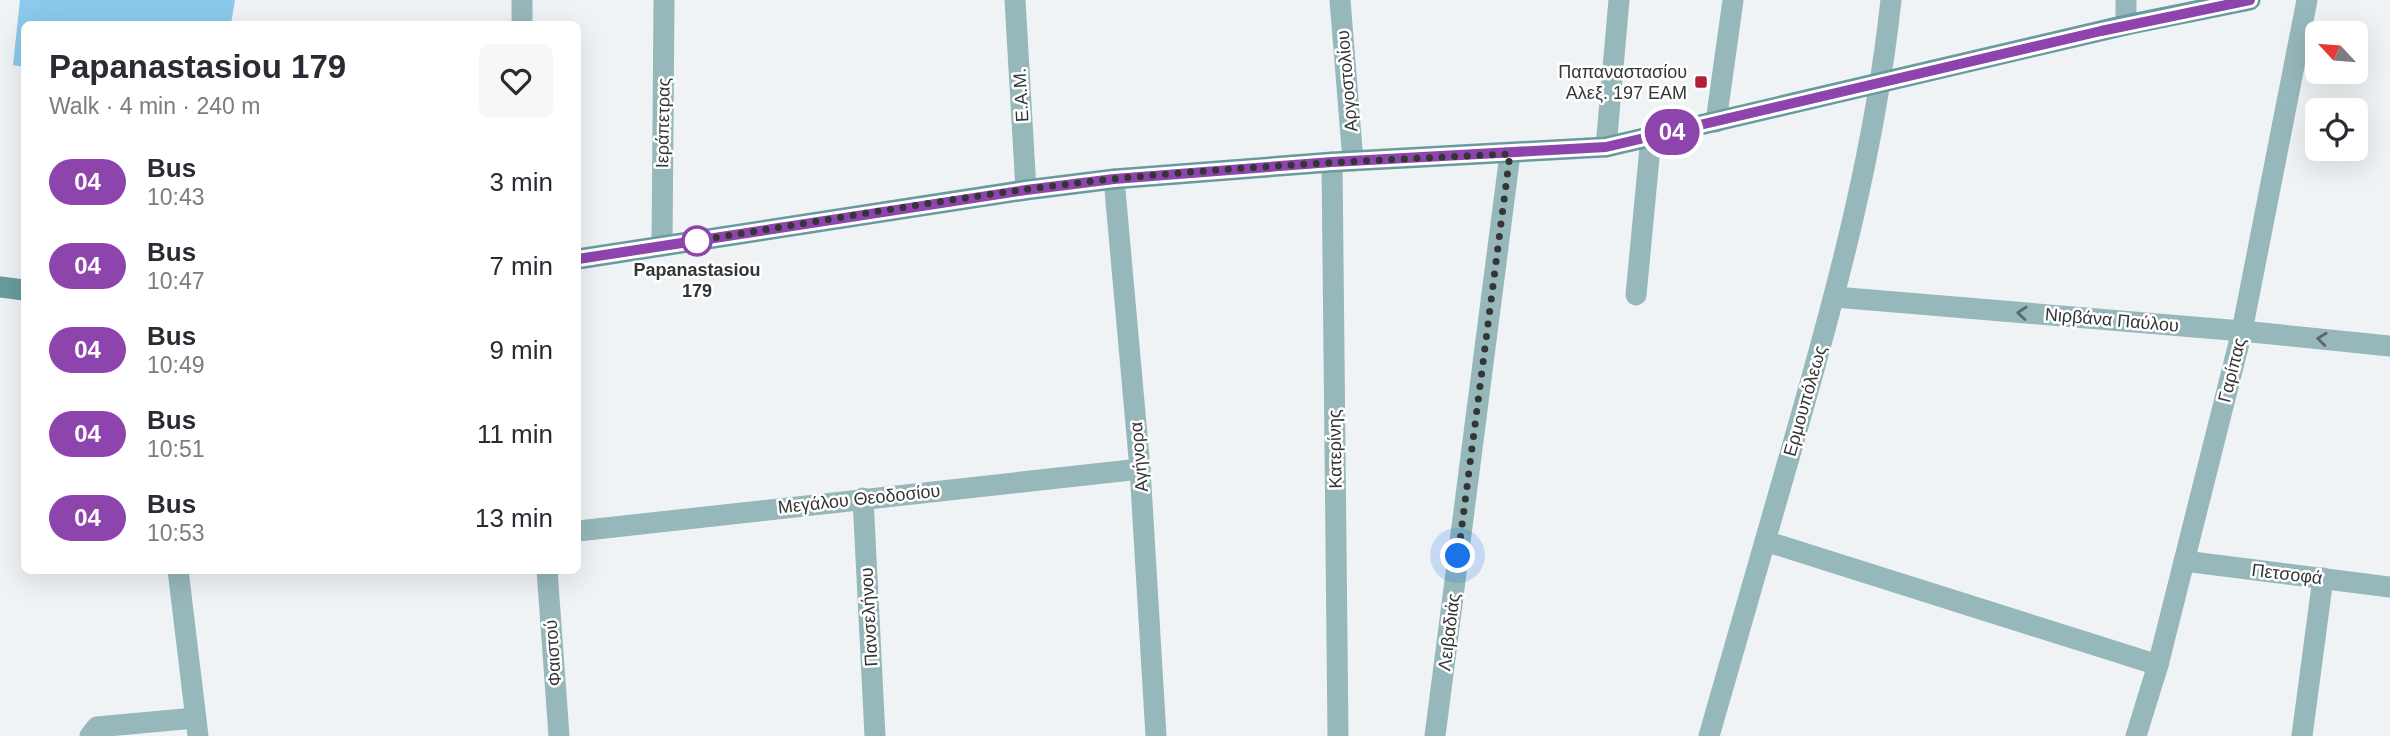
<!DOCTYPE html>
<html lang="en">
<head>
<meta charset="utf-8">
<style>
  :root { --surface:#fff; --page:#f7f7f7; --text:#2b2b33; --muted:#7c7c81 }
  body { margin:0; font-family:Arial,sans-serif; background:var(--page); color:var(--text); height:100vh; display:flex; flex-direction:column; font-size:26px; white-space:nowrap }
  * { box-sizing:border-box; margin:0 }
  p { font-size:23px; color:var(--muted) }
  .icon { flex:none; width:38px; height:38px; fill:none; stroke:currentColor; stroke-width:2; stroke-linecap:round; stroke-linejoin:round }
  .map { position:relative; flex:1; overflow:hidden }
  .details { position:absolute; left:21px; top:21px; width:560px; height:553px; display:flex; flex-direction:column; background:var(--surface); border-radius:10px; box-shadow:0 7px 28px #0002 }
  .details>* { flex:none }
  .badge { padding:0 14px; border-radius:23px; font-size:24px; line-height:46px }
  .needle { width:46px; rotate:296deg }
  .buttons { position:absolute; left:2305px; top:21px; display:grid; gap:14px }
  .buttons a { display:grid; place-items:center; width:63px; height:63px; border-radius:10px; background:var(--surface); box-shadow:0 7px 28px #0002; font-size:35px }
  .you { position:absolute; width:35px; height:35px; margin:-18px; border:5px solid #fff; border-radius:50%; background:#1a73e8; box-shadow:0 0 0 10px #1a73e833 }
  .map>.badge { position:absolute; translate:-50% -50%; box-shadow:0 0 0 4px #fff }
  .round { display:grid; place-items:center; flex:none; width:74px; height:74px; border-radius:10px; background:var(--page) }
  .summary { display:flex; align-items:center; justify-content:space-between; height:119px; padding:0 28px }
  h1 { font-size:33px; font-weight:800; line-height:52px }
  ul { padding:0; list-style:none }
  li { display:flex; align-items:center; gap:21px; height:84px; padding:0 28px }
  li div { flex:1 }
  li b { display:block; font-size:26px }
  li em { font-style:normal }
  li .badge { min-width:77px; font-weight:700; text-align:center }
  .map>svg:first-child { display:block }
  .green { fill:#8bcaea }
  .lines { fill:none; stroke-linecap:round; stroke-linejoin:round }
  .street { stroke:#97b8bb; stroke-width:21 }
  .secondary { stroke:#689b9f; stroke-width:21 }
  .oneway { stroke:#5c696b }
  .line-casing { stroke:#fff; stroke-width:16 }
  .line { stroke:#8e44ad; stroke-width:10 }
  .walk { stroke:#343535; stroke-width:7; stroke-dasharray:0 12.6 }
  .poi-dot { fill:#b11e38; stroke:#fff; stroke-width:2.5 }
  .stop-dot { fill:#fff; stroke:#8e44ad; stroke-width:3.5 }
  .labels { text-anchor:middle; stroke-width:5; stroke-linejoin:round; paint-order:stroke }
  .poi-label { font-size:18px; fill:#343535; stroke:#fff; text-anchor:end }
  .street-label { font-size:18px; fill:#343535; stroke:#fff }
  .stop-label { font-size:18px; font-weight:bold; fill:#343535; stroke:#fff }
</style>
</head>
<body>
<div class="map">
<svg width="2390" height="736" viewBox="0 0 2390 736">
  <rect width="100%" height="100%" fill="#f0f3f5"/>
  <path class="green" d="M20,0H235L231,24H24V67L13,65Z"/>
  <g class="lines">
    <g class="street">
      <path d="M522,0V24"/>
      <path d="M1015,0L1026,190"/>
      <path d="M1340,0L1353,161"/>
      <path d="M2126,25V0"/>
      <path d="M1716,122L1733,0"/>
      <path d="M1606,147L1619,0"/>
      <path d="M1332,162L1338,736"/>
      <path d="M1114,179L1140,469L1156,736"/>
      <path d="M662,246L664,0"/>
      <path d="M1636,295L1651,137"/>
      <path d="M1835,297L2242,331L2390,346"/>
      <path d="M863,498L875,736"/>
      <path d="M578,531L1140,469"/>
      <path d="M1765,541L2158,665"/>
      <path d="M2184,561L2390,587"/>
      <path d="M178,570L198,736"/>
      <path d="M547,570L559,736"/>
      <path d="M90,736L97,727L195,718"/>
      <path d="M1435,736L1510,154"/>
      <path d="M1709,736C1738,634 1767,532 1797,430C1838,286 1875,149 1891,0"/>
      <path d="M2136,736L2158,665L2242,331L2307,0"/>
      <path d="M2302,736L2323,578"/>
    </g>
    <g class="secondary">
      <path d="M578,259L1026,190L1114,179L1332,162L1606,147L2126,25L2250,0"/>
      <path d="M0,287L24,290"/>
    </g>
  </g>
  <defs><path id="oneway-chevron" d="M-2-3.5L2.5 0L-2 3.5" fill="none" stroke-width="1.6" stroke-linecap="round" stroke-linejoin="round" transform="scale(1.75)"/></defs>
  <g class="oneway">
    <use href="#oneway-chevron" transform="translate(2022 313) rotate(-175)"/>
    <use href="#oneway-chevron" transform="translate(2322 339) rotate(-174)"/>
  </g>
  <g class="lines">
    <defs>
      <path id="line" d="M578,259L1026,190L1114,179L1332,162L1606,147L2101,31L2250,0"/>
    </defs>
    <use href="#line" class="line-casing"/>
    <use href="#line" class="line"/>
    <path class="walk" d="M697,241L688,242C829,220 971,194 1113,179C1245,166 1377,160 1510,154L1458,556"/>
  </g>
  <rect class="poi-dot" x="1694" y="75" width="14" height="14" rx="3.5"/>
  <circle class="stop-dot" cx="697" cy="241" r="14"/>
  <g class="labels">
    <g class="poi-label">
      <text x="1687" y="78">Παπαναστασίου<tspan x="1687" dy="21">Αλεξ. 197 ΕΑΜ</tspan></text>
    </g>
    <g class="street-label">
      <text transform="translate(1347 81) rotate(-95)" y="6">Αργοστολίου</text>
      <text transform="translate(1021 95) rotate(-93)" y="6">Ε.Α.Μ.</text>
      <text transform="translate(663 123) rotate(-89)" y="6">Ιεράπετρας</text>
      <text transform="translate(2112 320) rotate(5)" y="6">Νιρβάνα Παύλου</text>
      <text transform="translate(2232 370) rotate(-76)" y="6">Γαρίπας</text>
      <text transform="translate(1805 401) rotate(-74)" y="6">Ερμουπόλεως</text>
      <text transform="translate(1335 449) rotate(-91)" y="6">Κατερίνης</text>
      <text transform="translate(1139 457) rotate(-95)" y="6">Αγήνορα</text>
      <text transform="translate(859 499) rotate(-6)" y="6">Μεγάλου Θεοδοσίου</text>
      <text transform="translate(2287 574) rotate(7)" y="6">Πετσοφά</text>
      <text transform="translate(869 617) rotate(-93)" y="6">Πανσελήνου</text>
      <text transform="translate(1449 632) rotate(-83)" y="6">Λειβαδιάς</text>
      <text transform="translate(553 653) rotate(-94)" y="6">Φαιστού</text>
    </g>
    <g class="stop-label">
      <text x="697" y="276">Papanastasiou<tspan x="697" dy="21">179</tspan></text>
    </g>
  </g>
</svg>
<div class="buttons">
<a><svg class="needle" viewBox="-14 -14 28 28"><path d="M0-13l5 13h-10z" fill="#e53935"/><path d="M0 13l5-13h-10z" fill="#7c7c81"/></svg></a>
<a><svg class="icon" aria-label="locate" viewBox="0 0 24 24"><circle cx="12" cy="12" r="6"/><path d="M12 2v4M12 18v4M2 12h4M18 12h4"/></svg></a>
</div>
<div class="you" style="left:1458px;top:556px"></div>
<b class="badge" style="left:1672px;top:132px;background:#8e44ad;color:#fff">04</b>
<section class="details">
<div class="summary"><div><h1>Papanastasiou 179</h1><p>Walk · 4 min · 240 m</p></div><a class="round"><svg class="icon" aria-label="heart" viewBox="0 0 24 24"><path d="M12 20l-8-8c-3-5 5-10 8-4 3-6 11-1 8 4z"/></svg></a></div>
<ul>
<li><span class="badge" style="background:#8e44ad;color:#fff">04</span><div><b>Bus</b><p>10:43</p></div><em>3 min</em></li>
<li><span class="badge" style="background:#8e44ad;color:#fff">04</span><div><b>Bus</b><p>10:47</p></div><em>7 min</em></li>
<li><span class="badge" style="background:#8e44ad;color:#fff">04</span><div><b>Bus</b><p>10:49</p></div><em>9 min</em></li>
<li><span class="badge" style="background:#8e44ad;color:#fff">04</span><div><b>Bus</b><p>10:51</p></div><em>11 min</em></li>
<li><span class="badge" style="background:#8e44ad;color:#fff">04</span><div><b>Bus</b><p>10:53</p></div><em>13 min</em></li>
</ul>
</section>
</div>
</body>
</html>
